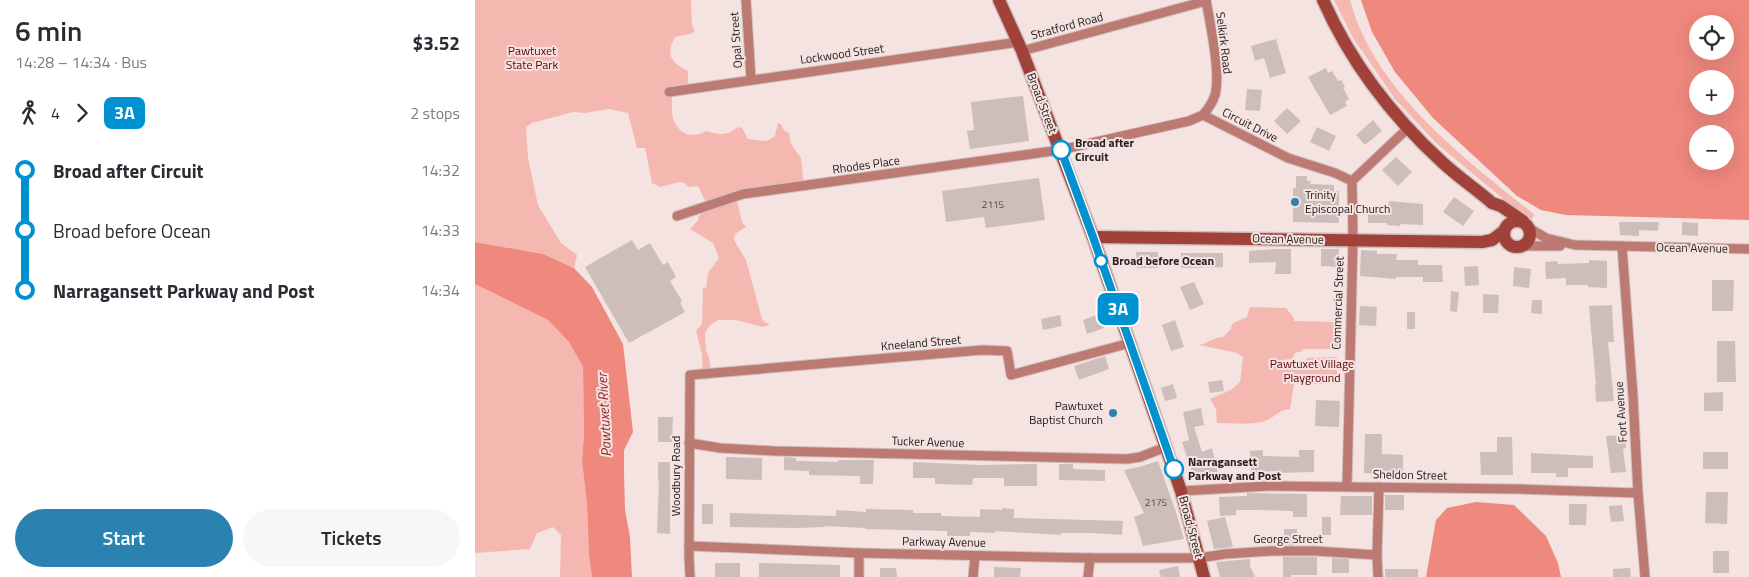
<!DOCTYPE html>
<html lang="en">
<head>
<meta charset="utf-8">
<style>
  :root { --surface:#fff; --page:#f7f7f7; --text:#2b2b33; --muted:#7c7c81; --accent:#2b82b1 }
  body { margin:0; font-family:"Titillium Web",sans-serif; background:var(--page); color:var(--text); height:100vh; display:flex; flex-direction:column; font-size:19px; white-space:nowrap }
  * { box-sizing:border-box; margin:0 }
  p { font-size:16px; color:var(--muted) }
  .icon { flex:none; width:28px; height:28px; fill:none; stroke:currentColor; stroke-width:2; stroke-linecap:round; stroke-linejoin:round }
  .map { position:relative; flex:1; overflow:hidden }
  .details { display:flex; flex-direction:column; background:var(--surface); width:475px }
  .details>* { flex:none }
  .badge { padding:0 10px; border-radius:8px; font-size:18px; line-height:32px }
  .controls { position:absolute; left:1214px; top:15px; display:grid; gap:10px }
  .controls a { display:grid; place-items:center; width:45px; height:45px; border-radius:50%; background:var(--surface); box-shadow:0 5px 20px #0002; font-size:25px }
  .map>.badge { position:absolute; translate:-50% -50%; box-shadow:0 0 0 2px #fff }
  .legs { display:flex; align-items:center; gap:8px; height:55px; padding:0 15px; font-size:16px }
  .legs p { margin-inline-start:auto }
  .headline { display:flex; align-items:center; justify-content:space-between; height:85px; padding:0 15px }
  h1 { font-size:28px; font-weight:600; line-height:38px }
  .cta { display:flex; gap:10px; margin-top:auto; padding:10px 15px }
  .cta a { flex:1; height:58px; border-radius:30px; background:var(--accent); color:#fff; font-size:20px; font-weight:600; line-height:58px; text-align:center }
  .cta a+a { background:var(--page); color:var(--text) }
  ul { padding:0 15px; list-style:none }
  li { display:flex; align-items:center; gap:18px; height:60px; font-size:19px }
  li i { display:grid; place-items:center; width:8px; height:100%; margin:0 6px; background:currentColor }
  li i::after { content:''; width:12px; height:12px; margin:-6px; border:4px solid; border-radius:50%; background:var(--surface) }
  li p { margin-inline-start:auto }
  li:first-child i { background:linear-gradient(#0000 50%,currentColor 0) }
  li:last-child i { background:linear-gradient(currentColor 50%,#0000 0) }
  main { display:flex; flex:1; min-height:0 }
  .map>svg:first-child { display:block }
  .green { fill:#f5b8b0 }
  .water { fill:#ef887d; fill-rule:evenodd }
  .building { fill:#cdbdbb }
  .lines { fill:none; stroke-linecap:round; stroke-linejoin:round }
  .street-casing { stroke:#cfc0be; stroke-width:11 }
  .secondary-casing { stroke:#cfc0be; stroke-width:15 }
  .street { stroke:#bc7a72; stroke-width:9 }
  .secondary { stroke:#a0413a; stroke-width:12 }
  .line-1-casing { stroke:#fff; stroke-width:11 }
  .line-1 { stroke:#0092d0; stroke-width:8 }
  .stop-1-dot { fill:#fff; stroke:#0092d0; stroke-width:2.5 }
  .poi-dot { fill:#2b82b1; stroke:#f4e3e1; stroke-width:2 }
  .labels { text-anchor:middle; stroke-width:4; stroke-linejoin:round; paint-order:stroke }
  .number-label { font-size:10px; fill:#504847 }
  .street-label { font-size:12px; fill:#272120; stroke:#f4e3e1 }
  .park-label { font-size:12px; fill:#620106; stroke:#f4e3e1 }
  .stop-label { font-size:12px; font-weight:bold; fill:#272120; stroke:#f4e3e1; text-anchor:start }
  .poi-label { font-size:12px; fill:#272120; stroke:#f4e3e1; text-anchor:start }
  .water-label { font-size:14px; font-style:italic; fill:#981d1c; stroke:#f4e3e1 }
</style>
</head>
<body>
<main>
<section class="details">
<div class="headline"><div><h1>6 min</h1><p>14:28 – 14:34 · Bus</p></div><b>$3.52</b></div>
<div class="legs"><svg class="icon" aria-label="walk" viewBox="0 0 24 24"><circle cx="13" cy="4" r="2"/><path d="M13 8l-2 6 4 7M11 14l-3 7M7 12l3-4h3l4 4"/></svg>4<svg class="icon" aria-label="forward" viewBox="0 0 24 24"><path d="M9 5l7 7-7 7"/></svg><b class="badge" style="background:#0092d0;color:#fff">3A</b><p>2 stops</p></div>
<ul>
<li><i style="color:#0092d0"></i><b>Broad after Circuit</b><p>14:32</p></li>
<li><i style="color:#0092d0"></i><span>Broad before Ocean</span><p>14:33</p></li>
<li><i style="color:#0092d0"></i><b>Narragansett Parkway and Post</b><p>14:34</p></li>
</ul>
<div class="cta"><a>Start</a><a>Tickets</a></div>
</section>
<div class="map">
<svg width="1274" height="577" viewBox="0 0 1274 577">
  <rect width="100%" height="100%" fill="#f4e3e1"/>
  <g class="green">
    <path d="M0,0H216L217,24L220,31L215,34L200,37C190,55 196,62 213,71V91L197,95V97C197,104 196,114 199,121C205,136 219,138 231,131C245,135 252,136 263,127L267,128L273,139L292,141L300,136L303,123L306,124L309,130L314,133L316,144L326,158L329,187L265,198L262,201L267,222L271,227L260,234L259,240L271,260L287,319L290,322L295,325L288,327L261,320H243L235,325L230,333L231,351L234,357L236,378L230,380L228,379L227,354L221,331L227,324L228,287L231,288L233,273L244,258L238,243L215,229L224,219L223,217L233,207L223,186L213,187L210,183L204,182L185,187L177,183L170,148H162L153,113L134,109L110,113L98,112L57,123L51,127L53,158L63,205L86,243L102,255L99,268L68,254L0,242Z"/>
    <path d="M859,0H875C899,91 990,159 1060,215L1055,221L962,144L920,99L878,38Z"/>
    <path d="M0,284L73,320L94,342L108,367L109,433L107,461L112,504L114,556L117,577H85L86,535L78,527L62,533L55,549L0,553Z"/>
    <path d="M775,307L811,308L819,318V321L863,322L862,349H827L828,351L820,353L817,359L794,361L793,365H825L833,358L862,357V384H819L815,409C802,410 799,419 787,422C772,425 757,423 742,423L741,409L735,399L756,390L765,382L768,357L762,353L724,345C734,343 738,337 748,337L755,330L758,323L772,317Z"/>
  </g>
  <g class="water">
    <path d="M886,0H1274V220L1091,215L1066,210L1042,196L958,118L920,72L897,32ZM1222,24H1250V51H1222ZM1222,79H1250V106H1222ZM1222,134H1250V161H1222Z"/>
    <path d="M0,242L68,254L99,268L117,287L148,344L158,432L149,450V473L150,510L155,537L157,577H117L114,556L112,504L107,461L109,433L108,367L94,342L73,320L0,284Z"/>
    <path d="M1001,502L1039,505L1071,536L1083,563L1086,577H951L961,520L972,508Z"/>
  </g>
  <g class="building">
    <path d="M801,39L811,73L795,78L789,58L780,61L776,46Z"/>
    <path d="M851,68L853,73L857,71L863,81L866,80L870,87L868,88L874,99L870,102L872,106L855,115L833,77Z"/>
    <path d="M772,89L787,90L785,111L770,110Z"/>
    <path d="M548,96L554,141L495,149L492,131L499,130L496,102Z"/>
    <path d="M812,108L826,121L812,134L799,121Z"/>
    <path d="M898,120L907,131L890,145L881,135Z"/>
    <path d="M842,127L861,136L854,151L835,142Z"/>
    <path d="M921,157L937,172L923,186L907,170Z"/>
    <path d="M821,176H832V181H836L835,184L859,185V191H864V223L818,222V188H821Z"/>
    <path d="M564,178L570,220L511,228L509,217L471,222L467,191Z"/>
    <path d="M979,197L999,211L988,226L968,212Z"/>
    <path d="M914,201L948,204V225L925,224V226L912,225V223H893V206H913Z"/>
    <path d="M1144,222H1184L1183,231L1164,230V236L1145,235Z"/>
    <path d="M1207,222L1223,223V236L1207,235Z"/>
    <path d="M157,240L163,250L175,243L188,265L193,262L201,277L195,281L207,301L205,303L210,312L154,343L110,267Z"/>
    <path d="M801,249H816V274H800L801,262L774,263V251Z"/>
    <path d="M846,249H864L863,267L846,266Z"/>
    <path d="M886,250L902,251V254H922L921,260H943V265H967L968,282H948V277H921V279L885,276Z"/>
    <path d="M661,252H683V268H662Z"/>
    <path d="M706,253H748V267L706,268Z"/>
    <path d="M1114,260L1132,261V288L1113,287V285H1091V278L1071,279L1070,262L1082,261L1083,264L1114,263Z"/>
    <path d="M1003,266L1004,285L990,286L989,267Z"/>
    <path d="M1039,267L1056,269L1054,288L1038,286Z"/>
    <path d="M1237,280H1259L1258,311H1237Z"/>
    <path d="M719,282L729,304L715,310L705,287Z"/>
    <path d="M976,291L984,292L982,312L975,311Z"/>
    <path d="M1008,294L1024,295L1023,313H1008Z"/>
    <path d="M1057,300H1067V314L1056,313Z"/>
    <path d="M1137,305L1139,342H1133L1139,401L1121,402L1120,385H1121L1114,306Z"/>
    <path d="M885,306L902,307L901,326L884,325Z"/>
    <rect x="932" y="312" width="8" height="17"/>
    <path d="M624,314L629,328L612,334L608,320Z"/>
    <path d="M585,315L587,326L568,330L566,319Z"/>
    <path d="M700,320L709,347L696,351L687,325Z"/>
    <path d="M1242,341H1260L1261,382H1242Z"/>
    <path d="M630,356L634,369L604,380L599,366Z"/>
    <path d="M747,380L749,391L735,393L733,382Z"/>
    <path d="M698,384L702,398L690,401L686,388Z"/>
    <path d="M1248,392V411H1229V393Z"/>
    <path d="M841,400L865,401L864,427L840,426Z"/>
    <path d="M726,408L729,425L719,427L727,452L737,448L744,478L719,479L707,442L714,440L708,412Z"/>
    <path d="M183,417H198L197,442H183Z"/>
    <path d="M890,434H907V454L928,455V475L889,473Z"/>
    <path d="M1150,435L1151,448L1148,449L1151,472L1136,473L1131,436Z"/>
    <path d="M1022,437H1037L1038,475H1006L1005,452H1022Z"/>
    <path d="M788,450V456L824,457V450H839V472L801,473V471L776,472L775,451Z"/>
    <rect x="1228" y="452" width="25" height="17"/>
    <path d="M1056,453L1118,456V468H1093V477H1081V473H1056Z"/>
    <path d="M251,457L287,458V480L251,479Z"/>
    <path d="M309,457L321,458V461L363,462V460H399L398,484H385V476L334,475V471L309,470Z"/>
    <path d="M683,461L701,512L709,539L668,546L659,517L669,513L649,470L664,467Z"/>
    <path d="M183,462H195V534L182,533L184,481L183,480Z"/>
    <path d="M438,462L505,465L562,464V486H529V478H498L497,485L460,484V478H438Z"/>
    <path d="M584,464H598V469L630,470V481L584,480Z"/>
    <path d="M1231,492H1253L1252,524L1230,523Z"/>
    <path d="M772,493L832,494V517H818V511L785,510H761V515L745,516L744,497L772,496Z"/>
    <rect x="910" y="495" width="19" height="15"/>
    <path d="M866,496H897V515H865Z"/>
    <rect x="227" y="504" width="11" height="20"/>
    <path d="M1094,504H1112L1111,525H1094Z"/>
    <path d="M1147,505L1149,521L1136,522L1134,506Z"/>
    <path d="M527,508L539,509V518L648,521L647,535L615,533H586V535L520,531V533L495,532V536H472V531L390,529V528L349,526V527L324,528L255,527V513L361,516V510L391,512V509L438,510V513H466V516L505,517V509L527,510Z"/>
    <path d="M750,517L758,547L739,549L732,521Z"/>
    <rect x="847" y="517" width="9" height="18"/>
    <rect x="809" y="529" width="13" height="16"/>
    <rect x="1238" y="551" width="16" height="22"/>
    <path d="M808,557H842V575H816V577H808Z"/>
    <path d="M857,558L874,559V573H857Z"/>
    <path d="M775,559V566L780,577H745L741,562Z"/>
    <rect x="240" y="563" width="25" height="14"/>
    <path d="M284,563L365,565V577H284Z"/>
    <path d="M703,566L705,577H686L684,570Z"/>
    <path d="M519,567L546,568L545,577H519Z"/>
    <path d="M405,568H421L422,577H405Z"/>
    <path d="M1155,568L1156,577H1138V569Z"/>
    <rect x="910" y="569" width="33" height="8"/>
  </g>
  <g class="lines">
    <defs>
      <g id="street">
        <path d="M271,0L276,79"/>
        <path d="M547,51L731,1"/>
        <path d="M194,92L544,42"/>
        <path d="M728,115C733,109 738,102 740,95C746,73 735,23 731,0"/>
        <path d="M202,216L268,194L585,150L714,121L728,115L813,158L860,173L877,181L932,129"/>
        <path d="M1054,228L1071,238L1100,245L1274,249"/>
        <path d="M1048,246H1085"/>
        <path d="M1147,246L1158,396L1163,493L1170,577"/>
        <path d="M214,443L245,448L299,451L652,459L665,457L691,447"/>
        <path d="M872,486L878,240L877,181"/>
        <path d="M706,491L793,486L1041,489L1163,493"/>
        <path d="M214,546L384,553L615,558H724L750,554L796,551H840L902,555"/>
        <path d="M215,577L214,556L215,375L507,350L532,351L536,375L655,343"/>
        <path d="M384,577V553"/>
        <path d="M498,577L500,556"/>
        <path d="M613,577L615,558"/>
        <path d="M903,577L902,555L904,487"/>
      </g>
      <g id="secondary">
        <path d="M524,0L547,51L618,237L706,491L729,577"/>
        <path d="M848,0C875,61 918,117 967,162C983,177 1001,189 1017,203L1026,206L1048,221"/>
        <circle cx="1042" cy="234" r="13"/>
        <path d="M618,237L1007,242L1017,240L1029,231"/>
      </g>
    </defs>
    <use href="#street" class="street-casing"/>
    <use href="#secondary" class="secondary-casing"/>
    <use href="#street" class="street"/>
    <use href="#secondary" class="secondary"/>
  </g>
  <g class="lines">
    <defs>
      <path id="line-1" d="M586,150L618,237L699,469"/>
    </defs>
    <use href="#line-1" class="line-1-casing"/>
    <use href="#line-1" class="line-1"/>
  </g>
  <g class="stop-1-dot">
    <circle cx="586" cy="150" r="9"/>
    <circle cx="626" cy="261" r="6"/>
    <circle cx="699" cy="469" r="9"/>
  </g>
  <g class="poi-dot">
    <circle cx="820" cy="202" r="5"/>
    <circle cx="638" cy="413" r="5"/>
  </g>
  <g class="labels">
    <g class="number-label">
      <text x="518" y="208">2115</text>
      <text x="681" y="506">2175</text>
    </g>
    <g class="street-label">
      <text transform="translate(592 26) rotate(-15)" y="4">Stratford Road</text>
      <text transform="translate(261 40) rotate(-94)" y="4">Opal Street</text>
      <text transform="translate(749 43) rotate(83)" y="4">Selkirk Road</text>
      <text transform="translate(367 54) rotate(-8)" y="4">Lockwood Street</text>
      <text transform="translate(567 103) rotate(69)" y="4">Broad Street</text>
      <text transform="translate(775 125) rotate(27)" y="4">Circuit Drive</text>
      <text transform="translate(391 165) rotate(-8)" y="4">Rhodes Place</text>
      <text transform="translate(813 239) rotate(1)" y="4">Ocean Avenue</text>
      <text transform="translate(1217 248) rotate(1)" y="4">Ocean Avenue</text>
      <text transform="translate(863 303) rotate(-88)" y="4">Commercial Street</text>
      <text transform="translate(446 343) rotate(-5)" y="4">Kneeland Street</text>
      <text transform="translate(1146 412) rotate(-94)" y="4">Fort Avenue</text>
      <text transform="translate(453 442) rotate(2)" y="4">Tucker Avenue</text>
      <text transform="translate(935 475) rotate(1)" y="4">Sheldon Street</text>
      <text transform="translate(201 476) rotate(-90)" y="4">Woodbury Road</text>
      <text transform="translate(716 527) rotate(75)" y="4">Broad Street</text>
      <text x="813" y="543">George Street</text>
      <text transform="translate(469 542) rotate(1)" y="4">Parkway Avenue</text>
    </g>
    <g class="park-label">
      <text x="57" y="55">Pawtuxet<tspan x="57" dy="14">State Park</tspan></text>
      <text x="837" y="368">Pawtuxet Village<tspan x="837" dy="14">Playground</tspan></text>
    </g>
    <g class="stop-label">
      <text x="600" y="147">Broad after<tspan x="600" dy="14">Circuit</tspan></text>
      <text x="637" y="265">Broad before Ocean</text>
      <text x="713" y="466">Narragansett<tspan x="713" dy="14">Parkway and Post</tspan></text>
    </g>
    <g class="poi-label">
      <text x="830" y="199">Trinity<tspan x="830" dy="14">Episcopal Church</tspan></text>
      <text x="628" y="410" text-anchor="end">Pawtuxet<tspan x="628" dy="14">Baptist Church</tspan></text>
    </g>
    <g class="water-label">
      <text transform="translate(129 415) rotate(-93)" y="5">Pawtuxet River</text>
    </g>
  </g>
</svg>
<div class="controls">
<a><svg class="icon" aria-label="locate" viewBox="0 0 24 24"><circle cx="12" cy="12" r="6"/><path d="M12 2v4M12 18v4M2 12h4M18 12h4"/></svg></a>
<a>+</a>
<a>−</a>
</div>
<b class="badge" style="left:643px;top:309px;background:#0092d0;color:#fff">3A</b>
</div>
</main>
</body>
</html>
